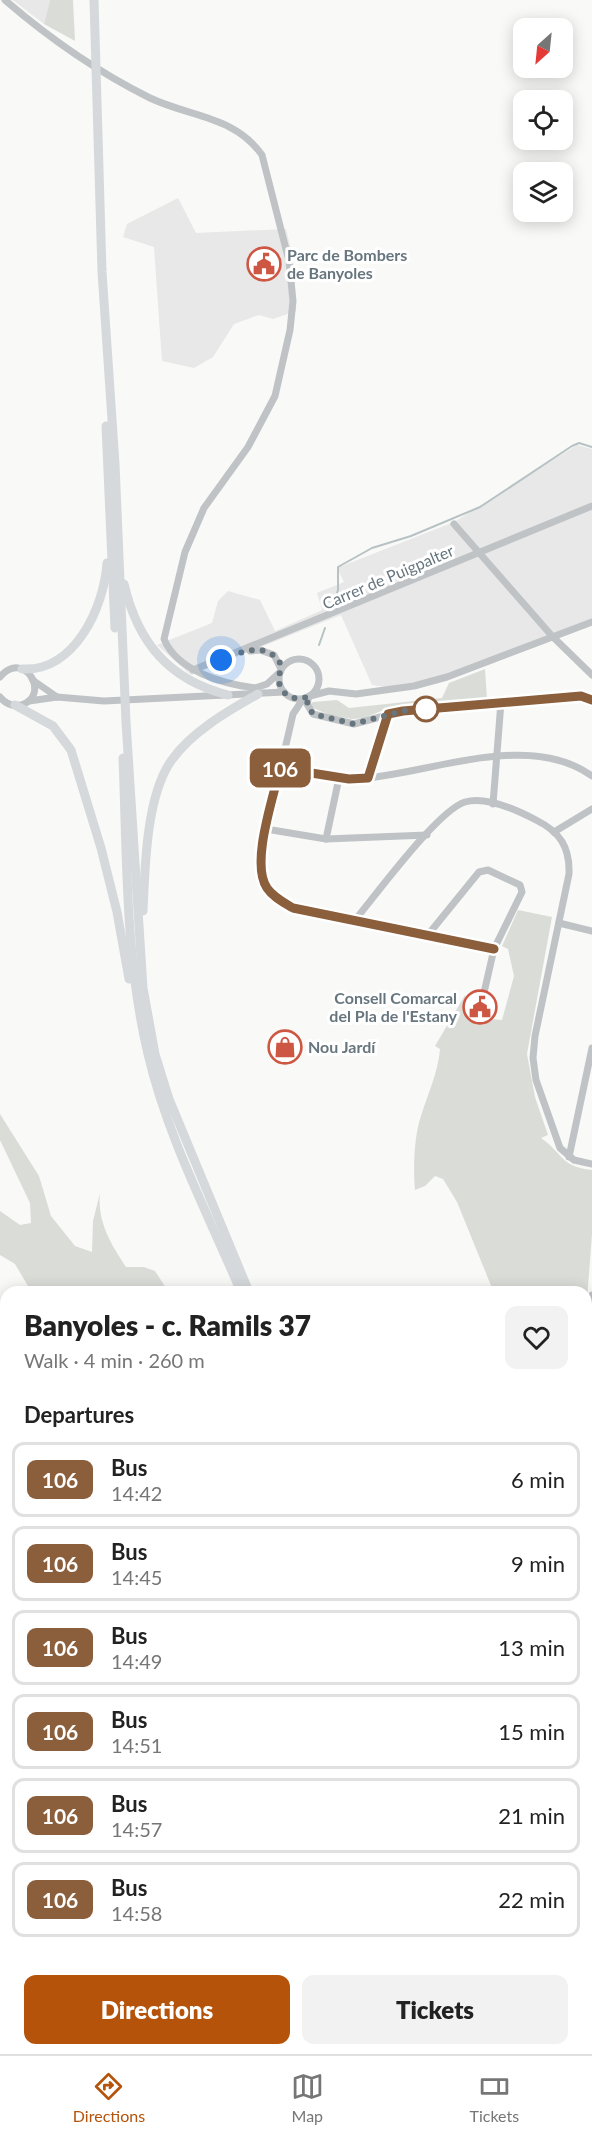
<!DOCTYPE html>
<html lang="en">
<head>
<meta charset="utf-8">
<style>
  :root { --surface:#fff; --page:#f2f2f2; --text:#222; --muted:#767676; --line:#e0e0e0; --accent:#b45309 }
  body { margin:0; font-family:Lato,sans-serif; background:var(--page); color:var(--text); height:100vh; display:flex; flex-direction:column; font-size:22px; white-space:nowrap }
  * { box-sizing:border-box; margin:0 }
  p { font-size:20px; color:var(--muted) }
  .icon { flex:none; width:33px; height:33px; fill:none; stroke:currentColor; stroke-width:2; stroke-linecap:round; stroke-linejoin:round }
  .map { position:relative; flex:1; overflow:hidden }
  .drawer { position:absolute; left:0px; top:1286px; width:592px; height:770px; display:flex; flex-direction:column; background:var(--surface); border-radius:18px 18px 0 0; box-shadow:0 3px 15px #0003 }
  .drawer>* { flex:none }
  .badge { padding:0 12px; border-radius:9px; font-size:21px; line-height:39px }
  .needle { width:39px; rotate:207deg }
  .fabs { position:absolute; left:513px; top:18px; display:grid; gap:12px }
  .fabs a { display:grid; place-items:center; width:60px; height:60px; border-radius:12px; background:var(--surface); box-shadow:0 3px 15px #0003; font-size:30px }
  .you { position:absolute; width:30px; height:30px; margin:-15px; border:4px solid #fff; border-radius:50%; background:#1a73e8; box-shadow:0 0 0 9px #1a73e833 }
  .map>.badge { position:absolute; translate:-50% -50%; box-shadow:0 0 0 3px #fff }
  h2 { padding:0 24px; font-size:22px; line-height:54px }
  .round { display:grid; place-items:center; flex:none; width:63px; height:63px; border-radius:12px; background:var(--page) }
  .headline { display:flex; align-items:center; justify-content:space-between; height:102px; padding:0 24px }
  h1 { font-size:28px; font-weight:800; line-height:45px }
  .primary-button { display:flex; gap:12px; margin-top:auto; padding:12px 24px }
  .primary-button a { flex:1; height:69px; border-radius:12px; background:var(--accent); color:#fff; font-size:24px; font-weight:800; line-height:69px; text-align:center }
  .primary-button a+a { background:var(--page); color:var(--text) }
  ul { padding:0; list-style:none }
  li { display:flex; align-items:center; gap:18px; height:75px; margin:0 12px 9px; padding:0 12px; border:3px solid var(--line); border-radius:12px }
  li div { flex:1 }
  li b { display:block; font-size:22px }
  li em { font-style:normal }
  li .badge { min-width:66px; font-weight:700; text-align:center }
  .dock { display:flex; justify-content:space-around; align-items:center; height:84px; border-top:2px solid var(--line); background:var(--surface); font-size:16px; color:var(--muted) }
  .dock a { display:grid; justify-items:center; gap:3px }
  .dock .current { color:var(--accent) }
  .map>svg:first-child { display:block }
  .built { fill:#e7e8e7 }
  .green { fill:#daddd7 }
  .lines { fill:none; stroke-linecap:round; stroke-linejoin:round }
  .stream { stroke:#b7c2c5; stroke-width:2 }
  .minor { stroke:#bfc3c6; stroke-width:7 }
  .highway { stroke:#d5d9db; stroke-width:9 }
  .line-casing { stroke:#fff; stroke-width:14 }
  .line { stroke:#8b5e3c; stroke-width:9 }
  .walk { stroke:#67767e; stroke-width:6; stroke-dasharray:0 10.8 }
  .stop-dot { fill:#fff; stroke:#8b5e3c; stroke-width:3 }
  .labels { text-anchor:middle; stroke-width:6; stroke-linejoin:round; paint-order:stroke }
  .poi-label { font-size:16px; font-weight:bold; fill:#67767e; stroke:#fff; text-anchor:start }
  .street-label { font-size:16px; fill:#67767e; stroke:#fff }
</style>
</head>
<body>
<div class="map">
<svg width="592" height="2054" viewBox="0 0 592 2054">
  <rect width="100%" height="100%" fill="#f9f9f7"/>
  <g class="built">
    <path d="M12,0H50L44,24L14,1Z"/>
    <path d="M178,198L196,233L286,229L293,258L296,311L273,319L259,315L234,324L213,357L194,368L162,361L154,247L123,237L127,224Z"/>
    <path d="M577,445L592,449V620L469,669L398,689L372,685L341,615L191,675L157,645L212,623L218,601L228,591L260,600L275,631L322,610L317,593L344,582L337,568L454,522Z"/>
  </g>
  <g class="green">
    <path d="M50,0H73L75,41L44,24Z"/>
    <path d="M485,669L487,699L391,707L364,718L352,719L330,715L308,706L313,702L337,700L349,708L442,698L449,683Z"/>
    <path d="M518,910L552,917L527,1054L535,1097L548,1135L541,1138C564,1154 559,1166 592,1170V1234L587,1300L586,1292L491,1291L492,1288L457,1202L443,1179L435,1176L425,1186L415,1190C413,1169 414,1136 421,1116C428,1093 438,1073 440,1049L435,1046L465,995V1017L502,1020L514,976L508,949L502,946Z"/>
    <path d="M0,1114L39,1176L51,1216L75,1246L92,1252L93,1221L100,1193C97,1222 111,1244 126,1267H144L155,1271L168,1291H31L15,1264L0,1255V1211L20,1225L31,1223L30,1203L0,1140Z"/>
    <path d="M6,1314V1558L0,1545V1315Z"/>
    <path d="M592,1961V2001L587,2007V1965Z"/>
  </g>
  <g class="lines">
    <g class="stream">
      <path d="M331,611L338,590V567L372,548L411,536L480,507L572,446L579,443L592,447"/>
      <path d="M319,645L325,628"/>
    </g>
    <g class="minor">
      <path d="M5,0C49,38 98,72 150,98C190,117 235,116 262,155L289,261L293,301L290,330L275,396L248,447L204,508L185,552L164,639C177,671 223,684 255,688"/>
      <path d="M454,524L552,636L592,675"/>
      <path d="M250,651L260,650L274,655L281,669"/>
      <circle cx="299" cy="679" r="20"/>
      <path d="M193,670L592,506"/>
      <path d="M0,677C24,648 52,696 21,705C12,707 5,703 0,697"/>
      <path d="M34,681L57,697"/>
      <path d="M252,689L267,684L280,672"/>
      <path d="M309,696L307,704L313,714L354,724L403,711L581,696L592,700"/>
      <path d="M310,696L329,691L356,694L414,686L447,677L592,622"/>
      <path d="M303,699L293,714C285,750 276,785 268,821C265,836 258,856 261,871C263,890 278,899 293,907L494,949"/>
      <path d="M29,701L57,697L104,701L284,692"/>
      <path d="M280,768C305,772 333,781 358,779C430,774 528,730 592,776"/>
      <path d="M367,778L388,714"/>
      <path d="M493,804L501,702"/>
      <path d="M266,829L326,839L427,835"/>
      <path d="M554,832L592,809"/>
      <path d="M326,839L339,778"/>
      <path d="M355,920C376,895 438,810 465,802C486,796 517,810 536,820C560,832 570,847 569,874L535,1036L533,1058L536,1080L560,1148L574,1160L592,1164"/>
      <path d="M559,923L592,931"/>
      <path d="M427,936L479,872L488,870L520,885L522,892L494,949L483,997"/>
      <path d="M569,1157L592,1048"/>
      <path d="M586,1315L592,1295"/>
      <path d="M586,1353H592"/>
      <path d="M586,2016L592,2011"/>
      <path d="M495,2054L508,2049"/>
    </g>
    <g class="highway">
      <path d="M94,0L102,272L115,464L126,722L143,988L155,1054L169,1099L249,1292"/>
      <path d="M106,426L115,628"/>
      <path d="M124,584C138,643 169,680 228,695"/>
      <path d="M22,669C75,672 104,607 107,563"/>
      <path d="M15,705L53,726L71,750L101,848L117,912L129,979"/>
      <path d="M123,758C127,856 125,958 148,1054C167,1136 208,1214 241,1292"/>
      <path d="M143,911C145,868 146,797 171,761C191,732 228,711 258,694"/>
      <path d="M586,2024L592,2018"/>
      <path d="M438,2054L442,2049"/>
      <path d="M469,2054L471,2049"/>
      <path d="M549,2054L556,2049"/>
    </g>
  </g>
  <g class="lines">
    <defs>
      <path id="line" d="M494,949L293,908C283,902 273,897 267,888C250,863 274,796 280,768L349,779L368,778L388,714L403,711L581,696L592,700"/>
    </defs>
    <use href="#line" class="line-casing"/>
    <use href="#line" class="line"/>
    <path class="walk" d="M221,660C240,652 267,641 280,663C282,670 278,675 279,682C282,697 297,702 309,696L307,704L313,714L354,724L403,711L426,709"/>
  </g>
  <defs>
    <symbol id="civic-ring" viewBox="-11 -11 22 22"><circle r="9.5" fill="#fff" stroke="#cd5743" stroke-width="1.5"/><path d="M-.6-6.5H3V-4.5H.6V-3L4-1V1h2V6H-6V1h2V-1L-.6-3ZM-1.2 2.5V6h2.4V2.5Z" fill="#cd5743"/></symbol>
    <symbol id="shop-ring" viewBox="-11 -11 22 22"><circle r="9.5" fill="#fff" stroke="#cd5743" stroke-width="1.5"/><path d="M-5-2.5h2.3a2.7 3.5 0 0 1 5.4 0H5L5.5 6h-11ZM-1.5-2.5h3a1.5 2.3 0 0 0-3 0Z" fill="#cd5743"/></symbol>
  </defs>
  <g fill-rule="evenodd">
    <use href="#civic-ring" x="245" y="245" width="38" height="38"/>
    <use href="#civic-ring" x="461" y="988" width="38" height="38"/>
    <use href="#shop-ring" x="266" y="1028" width="38" height="38"/>
  </g>
  <circle class="stop-dot" cx="426" cy="709" r="12"/>
  <g class="labels">
    <g class="poi-label">
      <text x="287" y="261">Parc de Bombers<tspan x="287" dy="18">de Banyoles</tspan></text>
      <text x="457" y="1004" text-anchor="end">Consell Comarcal<tspan x="457" dy="18">del Pla de l'Estany</tspan></text>
      <text x="308" y="1053">Nou Jardí</text>
    </g>
    <g class="street-label">
      <text transform="translate(388 577) rotate(-23)" y="6">Carrer de Puigpalter</text>
    </g>
  </g>
</svg>
<div class="fabs">
<a><svg class="needle" viewBox="-14 -14 28 28"><path d="M0-13l5 13h-10z" fill="#e53935"/><path d="M0 13l5-13h-10z" fill="#767676"/></svg></a>
<a><svg class="icon" aria-label="locate" viewBox="0 0 24 24"><circle cx="12" cy="12" r="6"/><path d="M12 2v4M12 18v4M2 12h4M18 12h4"/></svg></a>
<a><svg class="icon" aria-label="layers" viewBox="0 0 24 24"><path d="M12 4l9 5-9 5-9-5zM3 14l9 5 9-5"/></svg></a>
</div>
<div class="you" style="left:221px;top:660px"></div>
<b class="badge" style="left:280px;top:768px;background:#8b5e3c;color:#fff">106</b>
<section class="drawer">
<div class="headline"><div><h1>Banyoles - c. Ramils 37</h1><p>Walk · 4 min · 260 m</p></div><a class="round"><svg class="icon" aria-label="heart" viewBox="0 0 24 24"><path d="M12 20l-8-8c-3-5 5-10 8-4 3-6 11-1 8 4z"/></svg></a></div>
<h2>Departures</h2>
<ul>
<li><span class="badge" style="background:#8b5e3c;color:#fff">106</span><div><b>Bus</b><p>14:42</p></div><em>6 min</em></li>
<li><span class="badge" style="background:#8b5e3c;color:#fff">106</span><div><b>Bus</b><p>14:45</p></div><em>9 min</em></li>
<li><span class="badge" style="background:#8b5e3c;color:#fff">106</span><div><b>Bus</b><p>14:49</p></div><em>13 min</em></li>
<li><span class="badge" style="background:#8b5e3c;color:#fff">106</span><div><b>Bus</b><p>14:51</p></div><em>15 min</em></li>
<li><span class="badge" style="background:#8b5e3c;color:#fff">106</span><div><b>Bus</b><p>14:57</p></div><em>21 min</em></li>
<li><span class="badge" style="background:#8b5e3c;color:#fff">106</span><div><b>Bus</b><p>14:58</p></div><em>22 min</em></li>
</ul>
<div class="primary-button"><a>Directions</a><a>Tickets</a></div>
</section>
</div>
<nav class="dock">
<a class="current"><svg class="icon" aria-label="directions" viewBox="0 0 24 24"><path d="M12 3l9 9-9 9-9-9zM9 14v-3h6M13 9l2 2-2 2"/></svg>Directions</a>
<a><svg class="icon" aria-label="map" viewBox="0 0 24 24"><path d="M3 6l6-2 6 2 6-2v14l-6 2-6-2-6 2zM9 4v14M15 6v14"/></svg>Map</a>
<a><svg class="icon" aria-label="tickets" viewBox="0 0 24 24"><path d="M3 7h18v10H3zM15 7v10"/></svg>Tickets</a>
</nav>
</body>
</html>
